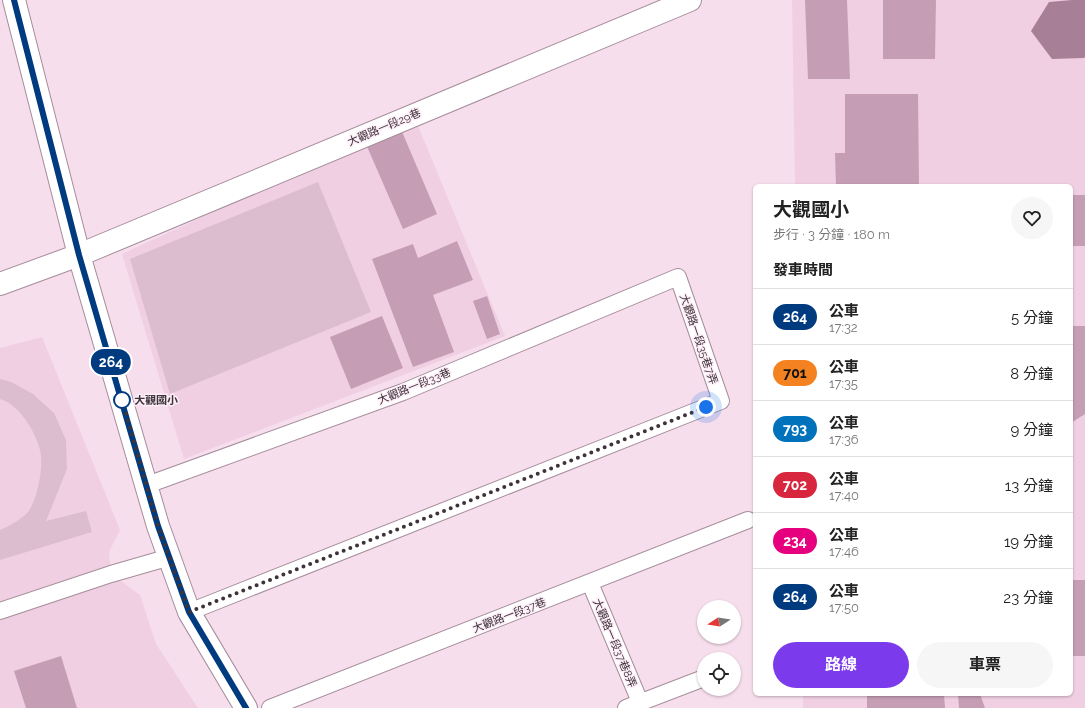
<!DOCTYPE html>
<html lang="zh-TW">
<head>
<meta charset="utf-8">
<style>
  :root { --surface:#fff; --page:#f6f6f6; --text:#222; --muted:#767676; --line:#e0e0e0; --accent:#7c3aed }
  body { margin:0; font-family:Raleway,"Noto Sans TC",sans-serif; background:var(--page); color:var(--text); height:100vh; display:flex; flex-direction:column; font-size:15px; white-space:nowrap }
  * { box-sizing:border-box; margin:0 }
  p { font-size:13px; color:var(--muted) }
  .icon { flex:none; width:22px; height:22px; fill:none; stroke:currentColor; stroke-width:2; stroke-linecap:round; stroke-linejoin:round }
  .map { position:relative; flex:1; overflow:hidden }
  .panel { position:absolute; left:753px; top:184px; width:320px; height:512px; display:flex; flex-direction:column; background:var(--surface); border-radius:6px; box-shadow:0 1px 3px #0004 }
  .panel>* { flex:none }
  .badge { padding:0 8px; border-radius:13px; font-size:14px; line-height:26px }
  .needle { width:26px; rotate:258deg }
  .tools { position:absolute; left:697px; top:600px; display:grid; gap:8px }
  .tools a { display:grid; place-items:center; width:44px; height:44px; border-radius:50%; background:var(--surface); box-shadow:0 1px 3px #0004; font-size:20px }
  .you { position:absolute; width:20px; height:20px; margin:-10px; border:3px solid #fff; border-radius:50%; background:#1a73e8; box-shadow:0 0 0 6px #1a73e833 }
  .map>.badge { position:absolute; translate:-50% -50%; box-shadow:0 0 0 2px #fff }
  h2 { padding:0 20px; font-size:15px; line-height:36px }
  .round { display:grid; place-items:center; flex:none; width:42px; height:42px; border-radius:21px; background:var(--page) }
  .summary { display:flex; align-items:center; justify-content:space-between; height:68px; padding:0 20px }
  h1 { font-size:19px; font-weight:700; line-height:30px }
  .primary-button { display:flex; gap:8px; margin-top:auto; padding:8px 20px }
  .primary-button a { flex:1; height:46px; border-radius:24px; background:var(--accent); color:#fff; font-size:16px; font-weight:700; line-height:46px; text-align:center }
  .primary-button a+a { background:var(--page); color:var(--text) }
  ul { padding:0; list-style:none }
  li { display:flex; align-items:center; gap:12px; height:56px; padding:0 20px; border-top:1px solid var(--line) }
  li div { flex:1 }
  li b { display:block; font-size:15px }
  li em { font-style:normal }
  li .badge { min-width:44px; font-weight:700; text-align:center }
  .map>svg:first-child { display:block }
  .built { fill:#f0cfe3 }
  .green { fill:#dcbdcf }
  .water { fill:#a78098 }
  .building { fill:#c59eb6 }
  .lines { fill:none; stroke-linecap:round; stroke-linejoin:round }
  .service-casing { stroke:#a58d9b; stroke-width:18 }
  .minor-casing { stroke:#a58d9b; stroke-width:24 }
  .secondary-casing { stroke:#a58d9b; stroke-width:24 }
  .service { stroke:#fff; stroke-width:16 }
  .minor { stroke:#fff; stroke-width:22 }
  .secondary { stroke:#fff; stroke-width:22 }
  .line-casing { stroke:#fff; stroke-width:9 }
  .line { stroke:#003b80; stroke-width:6 }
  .walk { stroke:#3d3339; stroke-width:4; stroke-dasharray:0 7.2 }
  .stop-dot { fill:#fff; stroke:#003b80; stroke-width:2 }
  .labels { text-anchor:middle; stroke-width:3; stroke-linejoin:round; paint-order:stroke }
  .street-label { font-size:11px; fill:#3d3339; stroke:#feeef8 }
  .stop-label { font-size:11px; font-weight:bold; fill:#3d3339; stroke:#feeef8; text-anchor:start }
</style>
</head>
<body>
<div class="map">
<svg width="1085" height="708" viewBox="0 0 1085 708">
  <rect width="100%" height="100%" fill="#f7deed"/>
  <g class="built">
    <path d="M792,0H1085V708H803V694H1071V186H795Z"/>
    <path d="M416,121L505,336L184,459L122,254L365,142Z"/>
    <path d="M42,337L120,530L109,552L111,574L140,595L156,644L198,708H0V348Z"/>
  </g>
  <g class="green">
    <path d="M318,182L371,312L170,394L130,259Z"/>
    <path d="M0,379L11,382L33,394L54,413L66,440L67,469L46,521L86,511L92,532L0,560V530C8,527 26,517 30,509C38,495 44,466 40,450C35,431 19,404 0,399Z"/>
  </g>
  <path class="water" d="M1072,0H1085V57L1084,58L1052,59L1031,31L1049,2Z"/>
  <g class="building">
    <path d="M805,0H847L850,79H808Z"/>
    <path d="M883,0H936L935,59H883Z"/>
    <path d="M845,94H918L919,186H836L835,153H845Z"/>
    <path d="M400,127L437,214L403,229L365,142Z"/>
    <rect x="1071" y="195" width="14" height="51"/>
    <path d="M457,241L473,280L433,295L454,352L413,367L372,259L413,244L418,258Z"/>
    <path d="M487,296L500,334L487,339L473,301Z"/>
    <path d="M382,316L403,368L351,389L330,337Z"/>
    <path d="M1071,326H1085V414L1071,423Z"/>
    <rect x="1071" y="580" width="14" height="76"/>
    <path d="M61,656L77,708H26L14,671Z"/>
    <path d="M867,694H944L945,708H867Z"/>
    <path d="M958,694H980L985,708H959Z"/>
  </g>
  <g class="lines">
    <defs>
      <g id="service">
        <path d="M147,485L403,392L678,277L721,401L189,612"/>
        <path d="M590,583L640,702"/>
        <path d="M0,611L111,574L170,557"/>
        <path d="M270,708L748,520"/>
        <path d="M626,708L704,678"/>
      </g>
      <path id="minor" d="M0,284L79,255L690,0"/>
      <path id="secondary" d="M14,0L79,255L158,526L189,612L246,708"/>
    </defs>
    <use href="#service" class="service-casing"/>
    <use href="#minor" class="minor-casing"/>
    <use href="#secondary" class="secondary-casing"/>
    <use href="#service" class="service"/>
    <use href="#minor" class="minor"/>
    <use href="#secondary" class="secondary"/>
  </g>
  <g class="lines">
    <defs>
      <path id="line" d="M14,0L79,255L158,526L189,612L246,708"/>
    </defs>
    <use href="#line" class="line-casing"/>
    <use href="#line" class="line"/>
    <path class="walk" d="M122,400L158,526L189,612L706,407"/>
  </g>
  <circle class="stop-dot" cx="122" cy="400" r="8"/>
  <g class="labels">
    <g class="street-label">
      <text transform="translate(384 127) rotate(-23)" y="4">大觀路一段29巷</text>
      <text transform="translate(699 339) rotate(71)" y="4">大觀路一段35巷7弄</text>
      <text transform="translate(414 386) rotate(-22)" y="4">大觀路一段33巷</text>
      <text transform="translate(509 615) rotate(-21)" y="4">大觀路一段37巷</text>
      <text transform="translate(615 643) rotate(67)" y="4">大觀路一段37巷8弄</text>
    </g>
    <g class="stop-label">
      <text x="134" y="404">大觀國小</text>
    </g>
  </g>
</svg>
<div class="tools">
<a><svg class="needle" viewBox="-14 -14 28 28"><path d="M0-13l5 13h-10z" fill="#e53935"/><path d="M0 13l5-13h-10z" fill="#767676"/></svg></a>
<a><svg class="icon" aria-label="locate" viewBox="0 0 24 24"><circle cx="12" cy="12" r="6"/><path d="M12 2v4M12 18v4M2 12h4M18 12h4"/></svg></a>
</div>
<div class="you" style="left:706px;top:407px"></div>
<b class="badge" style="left:111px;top:362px;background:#003b80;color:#fff">264</b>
<section class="panel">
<div class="summary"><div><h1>大觀國小</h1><p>步行 · 3 分鐘 · 180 m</p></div><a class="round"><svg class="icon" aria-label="heart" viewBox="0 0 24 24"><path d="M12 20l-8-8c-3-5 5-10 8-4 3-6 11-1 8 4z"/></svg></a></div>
<h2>發車時間</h2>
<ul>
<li><span class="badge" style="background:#003b80;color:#fff">264</span><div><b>公車</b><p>17:32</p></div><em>5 分鐘</em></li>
<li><span class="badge" style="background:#f58220;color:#111">701</span><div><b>公車</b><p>17:35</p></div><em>8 分鐘</em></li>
<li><span class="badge" style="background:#0072bc;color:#fff">793</span><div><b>公車</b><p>17:36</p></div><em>9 分鐘</em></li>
<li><span class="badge" style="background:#d7263d;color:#fff">702</span><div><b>公車</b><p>17:40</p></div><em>13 分鐘</em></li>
<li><span class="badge" style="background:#e6007e;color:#fff">234</span><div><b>公車</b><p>17:46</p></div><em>19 分鐘</em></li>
<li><span class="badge" style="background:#003b80;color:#fff">264</span><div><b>公車</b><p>17:50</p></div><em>23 分鐘</em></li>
</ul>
<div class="primary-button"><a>路線</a><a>車票</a></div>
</section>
</div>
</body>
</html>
